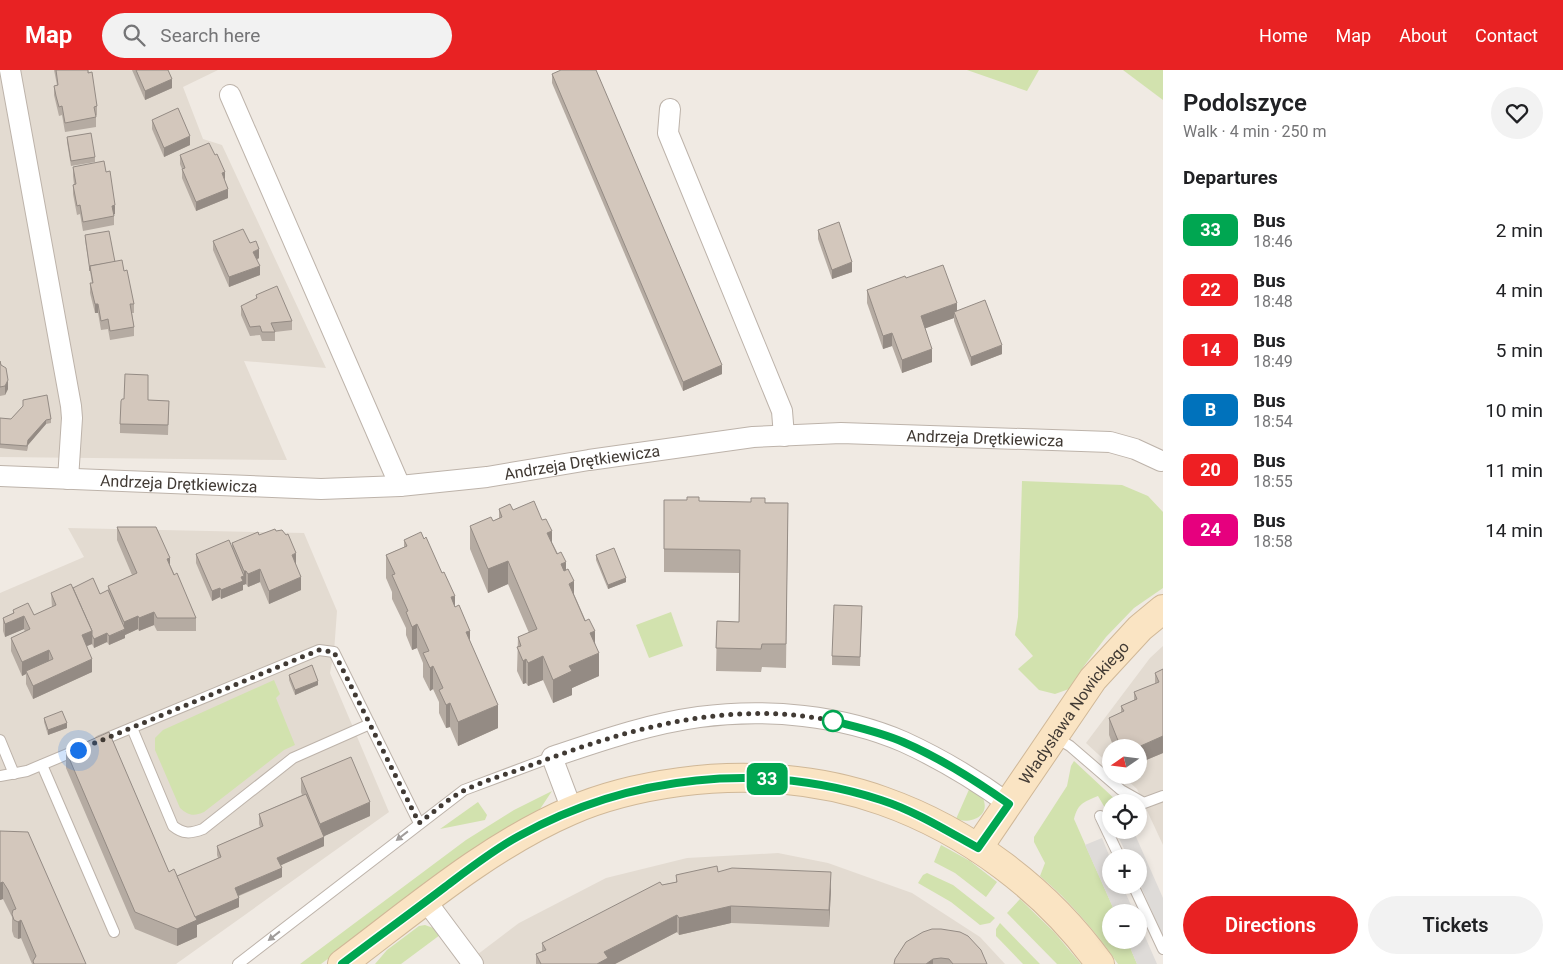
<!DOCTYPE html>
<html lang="en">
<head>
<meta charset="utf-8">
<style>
  :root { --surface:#fff; --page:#f2f2f2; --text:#202124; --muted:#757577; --accent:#e82223 }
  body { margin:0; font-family:Roboto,sans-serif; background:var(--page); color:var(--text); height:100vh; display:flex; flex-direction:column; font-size:19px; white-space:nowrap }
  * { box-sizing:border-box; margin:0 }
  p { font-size:16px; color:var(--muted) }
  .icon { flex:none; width:28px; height:28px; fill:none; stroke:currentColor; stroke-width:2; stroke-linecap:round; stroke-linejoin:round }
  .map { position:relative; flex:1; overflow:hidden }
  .panel { display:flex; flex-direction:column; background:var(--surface); width:400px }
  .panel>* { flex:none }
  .badge { padding:0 10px; border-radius:8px; font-size:18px; line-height:32px }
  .needle { width:32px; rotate:256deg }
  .fabs { position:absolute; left:1102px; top:669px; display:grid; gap:10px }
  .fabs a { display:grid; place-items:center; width:45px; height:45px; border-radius:50%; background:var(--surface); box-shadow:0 2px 8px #0003; font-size:25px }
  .you { position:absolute; width:25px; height:25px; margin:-12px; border:4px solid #fff; border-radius:50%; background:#1a73e8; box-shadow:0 0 0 8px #1a73e833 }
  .map>.badge { position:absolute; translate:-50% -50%; box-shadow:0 0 0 2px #fff }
  h2 { padding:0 20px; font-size:19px; line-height:45px }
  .round { display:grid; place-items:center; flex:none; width:52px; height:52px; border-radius:26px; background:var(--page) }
  .head { display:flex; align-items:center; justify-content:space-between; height:85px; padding:0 20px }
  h1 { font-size:24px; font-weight:600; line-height:38px }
  .action { display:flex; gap:10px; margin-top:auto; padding:10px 20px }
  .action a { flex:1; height:58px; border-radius:30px; background:var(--accent); color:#fff; font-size:20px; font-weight:600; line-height:58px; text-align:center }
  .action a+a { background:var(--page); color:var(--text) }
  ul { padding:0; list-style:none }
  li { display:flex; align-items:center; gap:15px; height:60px; padding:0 20px }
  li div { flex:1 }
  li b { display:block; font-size:19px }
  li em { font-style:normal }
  li .badge { min-width:55px; font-weight:700; text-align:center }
  header { display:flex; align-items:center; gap:30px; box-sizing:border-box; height:70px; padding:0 25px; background:var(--accent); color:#fff }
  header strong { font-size:24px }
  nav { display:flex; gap:28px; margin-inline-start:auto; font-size:18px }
  .search { width:350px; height:45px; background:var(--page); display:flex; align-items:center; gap:12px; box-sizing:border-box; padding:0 18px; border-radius:28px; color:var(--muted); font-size:19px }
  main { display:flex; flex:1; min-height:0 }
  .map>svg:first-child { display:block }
  .residential { fill:#e3dbd1 }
  .green { fill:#d2e2ae }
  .parking { fill:#dedbd8 }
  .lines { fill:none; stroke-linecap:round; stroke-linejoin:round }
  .lane-casing { stroke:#bdb3aa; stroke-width:12 }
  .street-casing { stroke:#bdb3aa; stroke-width:22 }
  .secondary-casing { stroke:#d0b898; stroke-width:30 }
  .lane { stroke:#fff; stroke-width:10 }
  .street { stroke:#fff; stroke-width:20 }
  .secondary { stroke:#fae4c3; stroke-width:28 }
  .wall { fill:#b5aba2 }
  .shaded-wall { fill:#948b84 }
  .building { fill:#d3c7bc; stroke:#948b84 }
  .oneway { fill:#a09c9a }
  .line-casing { stroke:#fff; stroke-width:11 }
  .line { stroke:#00a651; stroke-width:8 }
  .walk { stroke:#413a34; stroke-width:5; stroke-dasharray:0 9 }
  .stop-dot { fill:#fff; stroke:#00a651; stroke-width:2.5 }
  .labels { text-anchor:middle; stroke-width:4; stroke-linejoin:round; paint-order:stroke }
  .street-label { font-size:16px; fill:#413a34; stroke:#fff }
</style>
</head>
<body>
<header>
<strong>Map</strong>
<div class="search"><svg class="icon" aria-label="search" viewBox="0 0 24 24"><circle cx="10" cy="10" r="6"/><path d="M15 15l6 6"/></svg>Search here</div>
<nav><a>Home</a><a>Map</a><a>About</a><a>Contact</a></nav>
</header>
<main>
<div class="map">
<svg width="1163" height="894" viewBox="0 0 1163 894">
  <rect width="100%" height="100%" fill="#f0eae3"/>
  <g class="residential">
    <path d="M0,0H218L183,17L203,69L222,75L326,298L244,291L287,390L0,387Z"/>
    <path d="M68,458L304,463L337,541L334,582L330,603L389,742L176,894H0V523L84,487Z"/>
    <path d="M1163,576V775L1137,719L1122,705H1139V678H1111V696L1086,673L1150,588Z"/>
    <path d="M778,783L828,793L912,823L980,867L1005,894H465L519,853L606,808L687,788Z"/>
  </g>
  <g class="green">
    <path d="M967,0H1039L1027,21Z"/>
    <path d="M1124,0H1163V30L1123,0Z"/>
    <path d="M1022,411L1122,415L1148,426L1163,442V518L1134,538L1106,567L1084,596L1069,619L1055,624L1039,620L1018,599L1033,586L1015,565L1018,547Z"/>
    <path d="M671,542L683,576L649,588L636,555Z"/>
    <path d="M274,610L280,624L276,628L295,675L284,680L204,742C193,747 188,745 180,738L155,680V668L163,660Z"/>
    <path d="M1074,691L1118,732H1111V741L1108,743L1098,726C1084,732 1078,733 1074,749L1115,842H1111V870H1127L1137,894H1118C1096,862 1070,831 1040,806L1045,793L1034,772V767L1067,716L1071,696Z"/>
    <path d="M971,715C975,720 983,725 984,731C989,748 968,754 956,749Z"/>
    <path d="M552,721L540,739L483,772L321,894H300L466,770L514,740Z"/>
    <path d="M478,732L487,745L485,750L440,759Z"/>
    <path d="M941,775L970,791L997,812L986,827L955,803L934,792Z"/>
    <path d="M927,803L953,815L995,848L990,853L980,855L951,832L918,813L923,805Z"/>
    <path d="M1020,829L1054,862L1081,894H1057L1007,843Z"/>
    <path d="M1000,853L1040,894H1023L996,866V859Z"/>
    <path d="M425,855L436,859L440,865L401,894H375L387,880L419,856Z"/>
  </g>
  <g class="parking">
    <path d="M1115,760H1133L1163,828V867L1139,812V788L1128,787Z"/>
    <path d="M1102,768L1111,790V815H1122L1134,842H1115L1085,775Z"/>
    <path d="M1139,853L1157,894H1137L1127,870H1139Z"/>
  </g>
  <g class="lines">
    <defs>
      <g id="lane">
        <path d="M132,658L173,756C183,764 190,764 203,759L293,688L370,654"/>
        <path d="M1055,667L1070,676L1121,720L1144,733L1163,726"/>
        <path d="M0,670L14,704"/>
        <path d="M100,671L319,580L334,582L419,753"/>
        <path d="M42,695L114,862"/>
        <path d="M0,706L27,701L77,680"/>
        <path d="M1100,746L1120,788"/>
        <path d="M1133,815L1163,879"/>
        <path d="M238,894L464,720L552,687"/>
      </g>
      <g id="street">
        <path d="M10,0L71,336L72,348L68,409"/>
        <path d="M230,25L400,416"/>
        <path d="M670,39L668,63L782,341L784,366"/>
        <path id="s1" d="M0,406L321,419L400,416L487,407L589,390L753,367L841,363L1110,372L1135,379L1161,391"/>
        <path d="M572,740L552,687C600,671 648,654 699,647C766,638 842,645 904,672C941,689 976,710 1009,734"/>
        <path d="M426,831L473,894"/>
      </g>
      <g id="secondary">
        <path id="s2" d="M978,778L1093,609L1140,558L1163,539"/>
        <path d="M342,894C414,840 487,777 570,741C604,726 643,717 680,712C747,703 819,708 883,731C968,761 1047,820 1100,894"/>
      </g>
    </defs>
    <use href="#lane" class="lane-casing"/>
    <use href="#street" class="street-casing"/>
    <use href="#secondary" class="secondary-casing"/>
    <use href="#lane" class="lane"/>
    <use href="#street" class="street"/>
    <use href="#secondary" class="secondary"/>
  </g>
  <g class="wall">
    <path d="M54,0H88L97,36V45L96,46V57L65,62L62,45L59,46L54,25V16L57,15Z"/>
    <path d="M132,0H168L172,18L145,30Z"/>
    <path d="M552,4L722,304L683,321L552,13Z"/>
    <path d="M152,50L190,75L164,87L152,59Z"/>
    <path d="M67,67L95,87V92L71,96L67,72Z"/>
    <path d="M180,85L225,111L228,128L196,141L182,108V99L180,94Z"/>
    <path d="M73,97L115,144H114V155L83,161L80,144L77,145L73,124V115L74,114L73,106Z"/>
    <path d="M818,160L852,202L832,209L818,169Z"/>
    <path d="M85,165L115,192L124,201L134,234V243H132L134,257V266L110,270L108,259L101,260L98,243H95L90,223V213H92L85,170Z"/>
    <path d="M213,171L250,173L259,188L257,190L260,205L229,217L213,180Z"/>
    <path d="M906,208L957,241L1002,284L971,296L954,251V248L925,258L932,292L902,303L892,276L883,279L867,233V220Z"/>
    <path d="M256,225L292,251V260L275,262V271H262L260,265L250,266L241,245V236L256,229Z"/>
    <path d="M0,291L8,319L5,325L0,326Z"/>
    <path d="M23,330L51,349V353L46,354L28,375L27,381L0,378V348L11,349L23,336Z"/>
    <path d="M148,330L169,331L168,365L120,363V354Z"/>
    <path d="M664,430L699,431L788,433L786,598L762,597L761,602L716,601L717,551L739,552V503L664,502Z"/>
    <path d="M499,439L513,440L552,472L566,500L574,524L595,572L599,606L572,618V625L553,633L543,610L528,616L526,613L523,614L517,601L518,567L529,563L508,514L488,523L470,479V456L493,451L499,448Z"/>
    <path d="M117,457L170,495L196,548V561H157L154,555L139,561L138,559L125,565V568L109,575L107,572L94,578L92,574L87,576L92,602L33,629L26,614V604L22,606L11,581V568L25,562L24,559L5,567L3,561V548L13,543V540L34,545L52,537L51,523L73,518L100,524L108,520V516L132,505L117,470Z"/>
    <path d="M259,465L296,496L301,520L269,534L260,512L248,517L246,514L244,515H243V520L221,529L220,527L212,531L196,493V484L232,477V473Z"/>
    <path d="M404,470L455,537L470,572L498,658L458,676L450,657L446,658L439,643V632L433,619L430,621L423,607V593L417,578L412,580L406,565V558L392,529V522L386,508V485L404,477Z"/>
    <path d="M596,485L626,512L608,519L596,490Z"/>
    <path d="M862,536L860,596L832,595V586Z"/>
    <path d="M1163,599V683L1139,693V678H1114L1109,665V648L1121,643V636L1134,630V622L1155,614V603Z"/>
    <path d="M289,605L318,615L295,625L289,610Z"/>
    <path d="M44,648L67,658L48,665L44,652Z"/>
    <path d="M66,681L169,802L177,806L218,788L217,785V776L260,757L259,754V744L302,725L301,722V708L370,746L324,766V776L281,795L282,807L239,826V837L197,855V867L177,876L135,859L66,698Z"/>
    <path d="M0,761L86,894H32L21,868L18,869L14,867L12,861V847L3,829L0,830Z"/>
    <path d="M718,802L831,819L829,857L731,853L679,865L677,862L615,894H536V884L542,881V873L662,815L676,812V805Z"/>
    <path d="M906,872L987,894H894Z"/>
  </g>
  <g class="shaded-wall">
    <path d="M172,9V18L145,30V21Z"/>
    <path d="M190,66V75L164,87V78Z"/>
    <path d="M225,102V111L222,103Z"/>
    <path d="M228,119V128L196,141V132Z"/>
    <path d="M115,135V144L112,145V136Z"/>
    <path d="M259,179V188L253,191V182Z"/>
    <path d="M852,192V202L832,209V200Z"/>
    <path d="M260,196V205L229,217V207Z"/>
    <path d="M957,233V247L954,242V248L921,260V246Z"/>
    <rect x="95" y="234" width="3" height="9"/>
    <path d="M892,263V276L883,279V266Z"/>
    <path d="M1002,275V284L971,296V287Z"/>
    <path d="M932,279V292L902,303V290Z"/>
    <path d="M722,295V304L683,321V312Z"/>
    <path d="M8,310V319L5,325V316Z"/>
    <path d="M46,350V354L28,375L27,381L28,370Z"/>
    <path d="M552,461V484L547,463Z"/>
    <path d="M296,483V496L292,485Z"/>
    <path d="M170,488V501L167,489Z"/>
    <path d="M508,491V514L488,523V499Z"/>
    <path d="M566,492V516L561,494Z"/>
    <path d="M260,499V512L248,517V504Z"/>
    <path d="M244,501H246V514L243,515V520L221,529V520L241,507L244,506Z"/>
    <path d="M301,507V520L269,534V521Z"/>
    <path d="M626,508V512L608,519V515Z"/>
    <path d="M574,511V535L569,514Z"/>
    <path d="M220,518V527L212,531V521Z"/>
    <path d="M455,526V549L451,527Z"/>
    <path d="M154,542V555L139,561V548Z"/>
    <path d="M24,546V559L5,567V554Z"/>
    <path d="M138,546V559L125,565V568L109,575V566L124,560V552Z"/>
    <path d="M417,554V578L412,580V557Z"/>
    <path d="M92,561V574L82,578V565Z"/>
    <path d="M470,561V584L466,562Z"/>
    <path d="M595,561V585L590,563Z"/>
    <path d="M107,563V572L94,578V569Z"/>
    <path d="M49,580V594L26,601V604L22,606V592Z"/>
    <path d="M599,583V606L572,618V625L553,633V610L569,596Z"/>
    <path d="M543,586V610L528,616V593Z"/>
    <path d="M92,589V602L33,629V616Z"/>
    <path d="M526,589V613L523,614V591Z"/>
    <path d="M433,596V619L430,621V598Z"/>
    <path d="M318,611V615L295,625V620Z"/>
    <path d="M450,633V657L446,658V635Z"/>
    <path d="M498,635V658L458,676V652Z"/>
    <path d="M67,653V658L48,665V660Z"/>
    <path d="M1163,666V683L1139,693V678H1136Z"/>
    <path d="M370,732V746L320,768V754Z"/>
    <path d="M324,767V776L277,797V788Z"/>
    <path d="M282,798V807L235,827V818Z"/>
    <path d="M831,802V819L829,857V840Z"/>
    <path d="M3,812V829L0,830V813Z"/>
    <path d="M239,828V837L197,855V867L177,876V859L192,848Z"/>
    <path d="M731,836V853L679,865V848Z"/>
    <path d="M677,845V862L615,894H597L604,882Z"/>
    <path d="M21,850V868L18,869V852Z"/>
    <path d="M933,889V894H926Z"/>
  </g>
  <g class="building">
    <path d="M56,0H88V3L92,2L97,36L94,37L96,47L65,53L62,36L59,37L56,26L54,16L58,15Z"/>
    <path d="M136,0H168L172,9L145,21Z"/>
    <path d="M561,0H596L722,295L683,312L552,4Z"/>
    <path d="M178,38L190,66L164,78L152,50Z"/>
    <path d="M91,63L95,87L71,91L67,67Z"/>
    <path d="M209,73L215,85L217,84L225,102L222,103L228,119L196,132L182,99L185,98L180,85Z"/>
    <path d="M104,91L106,102L110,101L115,135L112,136L114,146L83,152L80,135L77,136L73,115L76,114L73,97Z"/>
    <path d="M839,152L852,192L832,200L818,160Z"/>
    <path d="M243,159L250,173L256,171L259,179L253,182L260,196L229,207L213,171Z"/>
    <path d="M109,161L115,192L90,196V201L85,165Z"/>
    <path d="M122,190L124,201L127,200L134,234H130L134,257L110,261L108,249L101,251L98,234H95L90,213H93L90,196Z"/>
    <path d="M943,195L957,233L921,246L932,279L902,290L892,263L883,266L867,220L905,206L906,208Z"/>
    <path d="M277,216L292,251L271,253L275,262H262L260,256L250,257L241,236L257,228L256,225Z"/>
    <path d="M985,230L1002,275L971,287L954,242Z"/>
    <path d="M0,291L1,295L6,298L8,310L5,316L0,317Z"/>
    <path d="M125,304L148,305V330L169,331L168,355L120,354L121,331L122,329H124Z"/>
    <path d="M47,325L51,349L46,350L28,370L27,376L0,374V348L11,349L23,336V330Z"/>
    <path d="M687,427H699V431L751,432V428H765V433H788L786,574H762L761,579L716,578L717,551L739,552L740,480L664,479V430H687Z"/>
    <path d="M534,431L542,450L546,449L552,461L547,463L557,484L561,482L566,492L561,494L564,501L568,499L574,511L569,514L585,551L589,549L595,561L590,563L599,583L569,596L572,601L553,610L543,586L528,593L526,589L523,591L517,577L521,576L518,567L537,559L508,491L488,499L470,456L491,447L493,451L502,447L499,439L510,434L513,440Z"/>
    <path d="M117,457H156L170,488L167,489L174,505L177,503L196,548H157L154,542L139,548L138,546L124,552L108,516L137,503Z"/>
    <path d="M275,459L276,461L282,460L286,465L288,464L296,483L292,485L301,507L269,521L260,499L248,504L246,501H244L232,473L258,462L259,465Z"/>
    <path d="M421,462L424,469L426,467L442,503L444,502L455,526L451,527L455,537L459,535L470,561L466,562L498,635L458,652L450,633L446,635L439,620L443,618L433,596L430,598L423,583L429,581L417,554L412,557L406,542L408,541L392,505L395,504L386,485L407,476L404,470Z"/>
    <path d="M229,470L244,506L241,507L243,511L221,520L220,518L212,521L196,484Z"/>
    <path d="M614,478L626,508L608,515L596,485Z"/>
    <path d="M93,508L100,524L108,520L125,559L109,566L107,563L94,569L92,565V561L73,518Z"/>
    <path d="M71,514L92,561L82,565L92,589L33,616L26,601L53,589L49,580L22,592L11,568L30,559L24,546L5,554L3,548L14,543L13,540L28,533L34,545L56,535L51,523Z"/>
    <path d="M834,535L862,536L860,587L832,586Z"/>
    <path d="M312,595L318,611L295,620L289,605Z"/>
    <path d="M1163,599V666L1136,678H1121L1109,648L1124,641L1121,636L1137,629L1134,622L1159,612L1155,603Z"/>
    <path d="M62,641L67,653L48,660L44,648Z"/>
    <path d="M109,662L169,802L174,799L197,850L177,859L135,842L66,681Z"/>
    <path d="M351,687L370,732L320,754L301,708Z"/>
    <path d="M306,724L324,767L277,788L282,798L235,818L239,828L195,847L177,806L221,787L217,776L263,756L259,744Z"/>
    <path d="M0,761L28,762L86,894H34L33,891L36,886L21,850L18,852L14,850L12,844L13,840L16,839L8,820L3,812L0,813Z"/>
    <path d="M717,796L718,802L732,798L831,802L829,840L731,836L679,848L677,845L604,882L608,888L597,894H541L536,884L546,880L542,873L660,812L662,815L677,812L676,805Z"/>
    <path d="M932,859H941L960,862L968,866L981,880L987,894H953L949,889L941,888L933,889L926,894H894L895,889L906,872L923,862Z"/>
  </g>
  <defs><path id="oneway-solid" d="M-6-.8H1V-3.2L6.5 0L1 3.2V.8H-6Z" transform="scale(1.25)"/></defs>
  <g class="oneway">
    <use href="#oneway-solid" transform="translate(402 766) rotate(142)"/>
    <use href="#oneway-solid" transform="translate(274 866) rotate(142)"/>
  </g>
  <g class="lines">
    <defs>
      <path id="line" d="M342,894C376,868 411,843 445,817C469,799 493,780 519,766C629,705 761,691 881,730C915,741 947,761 978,778L1009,734C975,710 940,688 903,672C880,662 856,657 833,651"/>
    </defs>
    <use href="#line" class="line-casing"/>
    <use href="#line" class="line"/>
    <path class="walk" d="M78,680L319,580L334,582L419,753C433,743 450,727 465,720C486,710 508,704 529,696C626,659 729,629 833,651"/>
  </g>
  <circle class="stop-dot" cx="833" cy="651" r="10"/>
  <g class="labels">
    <g class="street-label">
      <text dy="6" stroke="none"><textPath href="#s1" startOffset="989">Andrzeja Drętkiewicza</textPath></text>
      <text dy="6" stroke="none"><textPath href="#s1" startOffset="584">Andrzeja Drętkiewicza</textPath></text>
      <text dy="6" stroke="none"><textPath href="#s1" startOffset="179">Andrzeja Drętkiewicza</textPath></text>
      <text dy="6" stroke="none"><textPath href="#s2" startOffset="166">Władysława Nowickiego</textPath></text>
    </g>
  </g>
</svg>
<div class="fabs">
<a><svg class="needle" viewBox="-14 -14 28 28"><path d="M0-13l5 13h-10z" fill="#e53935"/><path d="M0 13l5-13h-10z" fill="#757577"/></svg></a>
<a><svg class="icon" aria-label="locate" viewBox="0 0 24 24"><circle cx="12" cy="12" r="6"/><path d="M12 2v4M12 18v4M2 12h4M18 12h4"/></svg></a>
<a>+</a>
<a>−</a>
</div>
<div class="you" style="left:78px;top:680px"></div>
<b class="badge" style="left:767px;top:709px;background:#00a651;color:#fff">33</b>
</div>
<section class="panel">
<div class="head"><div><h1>Podolszyce</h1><p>Walk · 4 min · 250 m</p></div><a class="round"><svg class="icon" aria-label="heart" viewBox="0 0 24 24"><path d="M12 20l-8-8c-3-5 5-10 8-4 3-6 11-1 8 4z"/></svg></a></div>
<h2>Departures</h2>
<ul>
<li><span class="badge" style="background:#00a651;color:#fff">33</span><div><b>Bus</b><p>18:46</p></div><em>2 min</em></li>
<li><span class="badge" style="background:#ee1f23;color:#fff">22</span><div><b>Bus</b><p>18:48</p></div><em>4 min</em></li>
<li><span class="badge" style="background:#ee1f23;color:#fff">14</span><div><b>Bus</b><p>18:49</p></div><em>5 min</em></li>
<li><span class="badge" style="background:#0072bc;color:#fff">B</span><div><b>Bus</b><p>18:54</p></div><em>10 min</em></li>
<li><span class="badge" style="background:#ee1f23;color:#fff">20</span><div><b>Bus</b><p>18:55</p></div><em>11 min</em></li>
<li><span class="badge" style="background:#e6007e;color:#fff">24</span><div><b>Bus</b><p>18:58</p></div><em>14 min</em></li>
</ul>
<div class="action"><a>Directions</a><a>Tickets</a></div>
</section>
</main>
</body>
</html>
